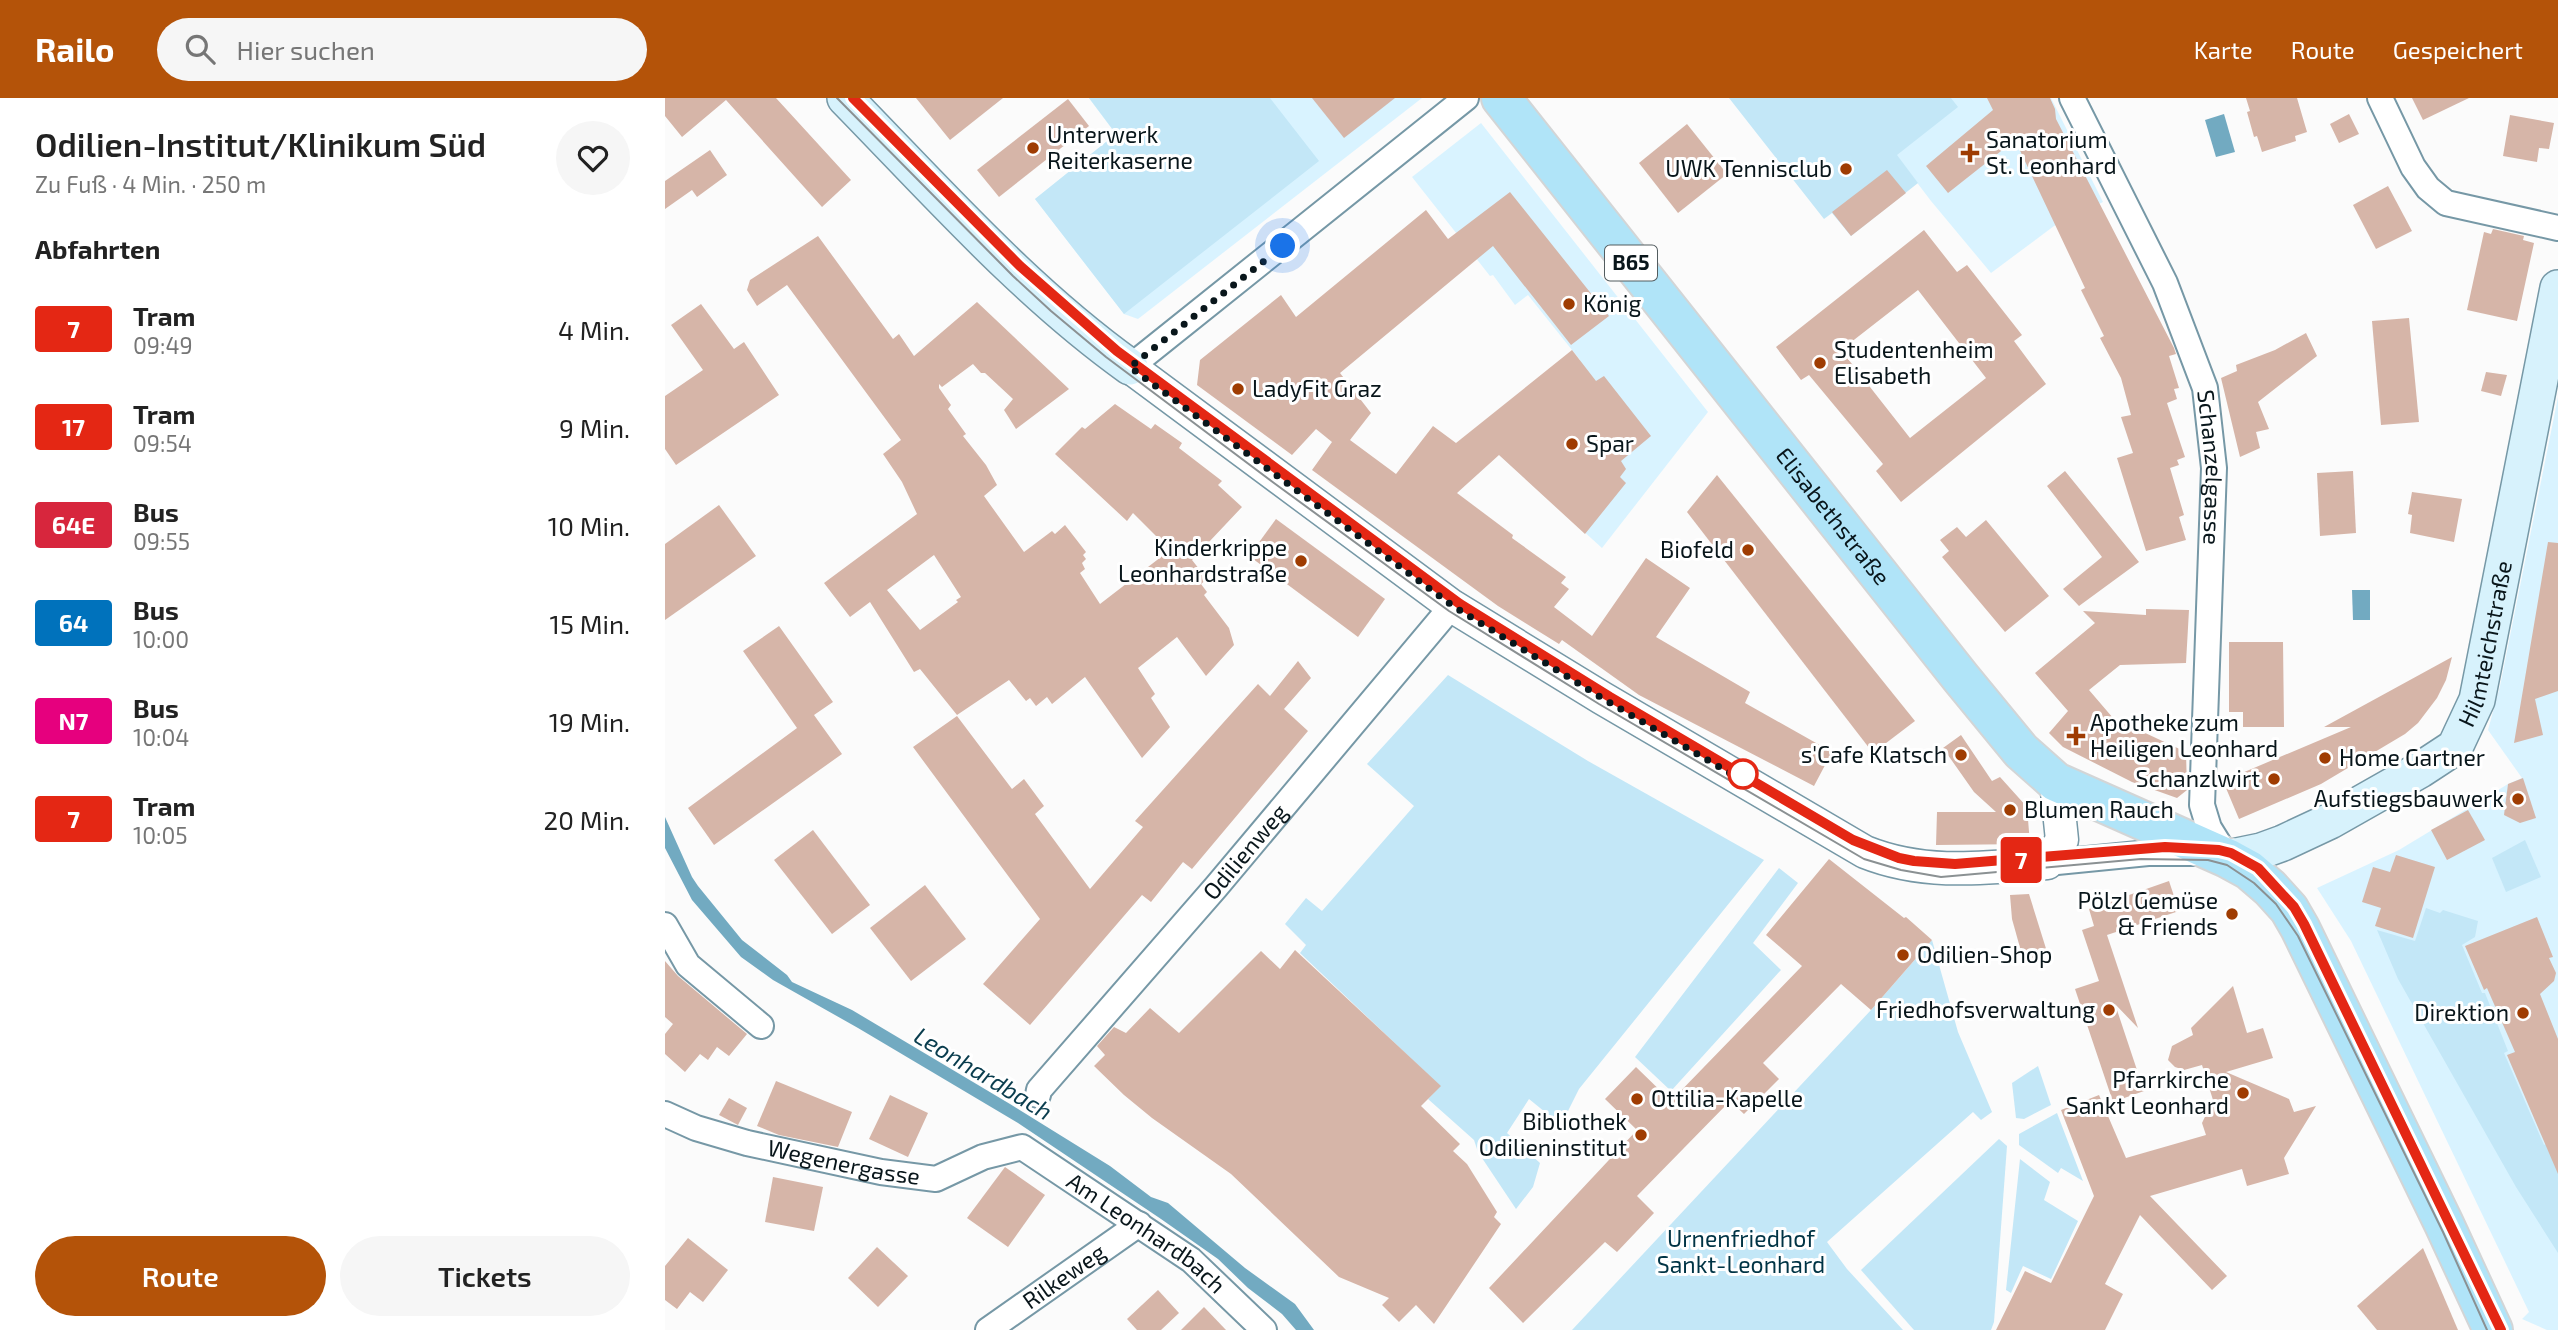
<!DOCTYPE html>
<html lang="de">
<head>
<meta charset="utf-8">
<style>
  :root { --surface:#fff; --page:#f6f6f6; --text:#222; --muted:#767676; --accent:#b45309 }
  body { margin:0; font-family:"Exo 2",sans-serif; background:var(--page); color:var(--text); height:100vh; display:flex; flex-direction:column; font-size:26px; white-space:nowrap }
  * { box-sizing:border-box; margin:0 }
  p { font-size:23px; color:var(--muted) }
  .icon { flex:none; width:38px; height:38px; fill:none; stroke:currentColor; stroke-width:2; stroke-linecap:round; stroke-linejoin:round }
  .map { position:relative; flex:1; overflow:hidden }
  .side { display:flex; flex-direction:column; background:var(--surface); width:665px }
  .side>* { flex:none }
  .badge { padding:0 14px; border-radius:5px; font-size:24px; line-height:46px }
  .you { position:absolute; width:35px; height:35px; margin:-18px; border:5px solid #fff; border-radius:50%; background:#1a73e8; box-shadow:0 0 0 10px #1a73e833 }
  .map>.badge { position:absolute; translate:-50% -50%; box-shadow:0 0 0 4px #fff }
  h2 { padding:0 35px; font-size:26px; line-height:63px }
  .round { display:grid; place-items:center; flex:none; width:74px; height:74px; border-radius:37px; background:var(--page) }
  .overview { display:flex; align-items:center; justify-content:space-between; height:119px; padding:0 35px }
  h1 { font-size:33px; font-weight:600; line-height:52px }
  .button { display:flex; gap:14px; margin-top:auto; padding:14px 35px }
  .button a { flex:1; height:80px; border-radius:42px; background:var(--accent); color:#fff; font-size:28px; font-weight:600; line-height:80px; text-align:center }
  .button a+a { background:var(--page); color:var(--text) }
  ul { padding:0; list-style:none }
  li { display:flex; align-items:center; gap:21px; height:98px; padding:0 35px }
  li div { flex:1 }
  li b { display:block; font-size:26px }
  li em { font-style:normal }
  li .badge { min-width:77px; font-weight:700; text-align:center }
  header { display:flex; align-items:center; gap:42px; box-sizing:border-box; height:98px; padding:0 35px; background:var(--accent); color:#fff }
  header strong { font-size:33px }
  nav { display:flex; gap:38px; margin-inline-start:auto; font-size:24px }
  .search { width:490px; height:63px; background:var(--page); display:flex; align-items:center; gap:18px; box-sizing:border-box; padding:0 24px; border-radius:38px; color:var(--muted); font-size:26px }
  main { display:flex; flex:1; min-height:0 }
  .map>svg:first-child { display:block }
  .built { fill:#d9f3ff }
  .green { fill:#c3e7f7 }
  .water { fill:#72aac1 }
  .building { fill:#d6b5a8; fill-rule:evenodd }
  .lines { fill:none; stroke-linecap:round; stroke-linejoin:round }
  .minor-casing { stroke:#7698a6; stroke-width:28 }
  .tertiary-casing { stroke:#7698a6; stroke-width:35 }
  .secondary-casing { stroke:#7698a6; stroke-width:38 }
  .primary-casing { stroke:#d3d5d6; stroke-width:42 }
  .minor { stroke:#fff; stroke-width:24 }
  .tertiary { stroke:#fff; stroke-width:32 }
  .secondary { stroke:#d7f2fc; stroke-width:35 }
  .primary { stroke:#b0e4f8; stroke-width:38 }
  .tram { stroke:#8b9193; stroke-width:2 }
  .line-casing { stroke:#fff; stroke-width:16 }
  .line { stroke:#e42714; stroke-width:10 }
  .walk { stroke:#09161b; stroke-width:7; stroke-dasharray:0 12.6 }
  .poi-dot { fill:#9f3c02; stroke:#fff; stroke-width:2.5 }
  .stop-dot { fill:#fff; stroke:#e42714; stroke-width:3.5 }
  .labels { text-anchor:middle; stroke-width:6; stroke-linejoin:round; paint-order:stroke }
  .shield { fill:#fff; stroke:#535c5f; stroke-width:2 }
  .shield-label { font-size:21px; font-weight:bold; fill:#09161b }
  .poi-label { font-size:23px; fill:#09161b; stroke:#fff; text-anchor:start }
  .street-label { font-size:23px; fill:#09161b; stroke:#fff }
  .park-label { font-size:23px; fill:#003445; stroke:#fff }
  .water-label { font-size:24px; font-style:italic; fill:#0a3d4e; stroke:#fff }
</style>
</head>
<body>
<header>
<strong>Railo</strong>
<div class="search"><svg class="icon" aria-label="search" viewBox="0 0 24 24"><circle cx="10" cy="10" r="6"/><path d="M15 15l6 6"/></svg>Hier suchen</div>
<nav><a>Karte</a><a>Route</a><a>Gespeichert</a></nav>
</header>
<main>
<section class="side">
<div class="overview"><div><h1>Odilien-Institut/Klinikum Süd</h1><p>Zu Fuß · 4 Min. · 250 m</p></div><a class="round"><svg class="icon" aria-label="heart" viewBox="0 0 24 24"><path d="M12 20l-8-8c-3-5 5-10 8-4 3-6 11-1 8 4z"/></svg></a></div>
<h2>Abfahrten</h2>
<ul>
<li><span class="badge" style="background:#e42714;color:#fff">7</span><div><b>Tram</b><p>09:49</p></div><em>4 Min.</em></li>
<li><span class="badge" style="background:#e42714;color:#fff">17</span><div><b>Tram</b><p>09:54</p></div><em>9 Min.</em></li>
<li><span class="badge" style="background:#d7263d;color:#fff">64E</span><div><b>Bus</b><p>09:55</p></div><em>10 Min.</em></li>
<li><span class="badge" style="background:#0072bc;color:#fff">64</span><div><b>Bus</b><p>10:00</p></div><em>15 Min.</em></li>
<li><span class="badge" style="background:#e6007e;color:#fff">N7</span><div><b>Bus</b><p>10:04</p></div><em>19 Min.</em></li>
<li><span class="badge" style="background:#e42714;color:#fff">7</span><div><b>Tram</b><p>10:05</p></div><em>20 Min.</em></li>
</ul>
<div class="button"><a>Route</a><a>Tickets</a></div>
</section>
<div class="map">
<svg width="1893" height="1232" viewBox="0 0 1893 1232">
  <rect width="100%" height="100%" fill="#fbfbfb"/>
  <g class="built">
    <path d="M424,0H757L473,221L459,216L370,101L451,36Z"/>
    <path d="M1256,0H1386L1438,104L1389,128L1326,175L1266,103L1231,57L1274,23Z"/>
    <path d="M816,25L1043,314L937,450L831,354L915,262L863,197L850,207L828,177L825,178L747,79Z"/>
    <path d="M1893,299V1232H1882L1857,1221L1864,1214L1686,843L1652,790L1734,752L1843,686L1857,680L1823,632L1835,588Z"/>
  </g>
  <g class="green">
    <path d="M424,0H605L654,63L459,216L370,101L451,36Z"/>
    <path d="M1064,0H1286L1293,9L1232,57L1253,85L1186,138L1167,115L1159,121Z"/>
    <path d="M783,577L923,663L1099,762L914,991L896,1027L864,1001L842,1035L875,1065L868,1089L851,1111L813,1054L809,1042L763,1001L775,988L635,855L641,847L620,826L641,800L657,813L749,708L702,666Z"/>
    <path d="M1860,742L1876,779L1841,794L1827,760Z"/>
    <path d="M1114,770L1133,785L1088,845L1116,872L1006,993L970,959Z"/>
    <path d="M1761,810L1775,815L1778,812L1813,823L1810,839L1797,847L1817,895H1820L1843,953L1839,955L1879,1047L1883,1045L1893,1070V1155L1851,1089L1733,881L1712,832L1750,843Z"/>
    <path d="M1267,842L1293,934L1327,1014L1316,1022L1308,1014L1162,1144L1182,1171L1238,1232H907L1206,912Z"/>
    <path d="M1373,968L1386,1007L1359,1021L1351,1020L1347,985Z"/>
    <path d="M1392,1015L1418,1083L1396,1070L1393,1075L1354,1047V1036Z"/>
    <path d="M1334,1041L1342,1048L1329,1224L1326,1232H1249L1196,1172Z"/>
    <path d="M1355,1061L1385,1084L1379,1102L1413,1123L1386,1181L1358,1168L1346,1195L1341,1192Z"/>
  </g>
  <g class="water">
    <path d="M1559,16L1570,54L1551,59L1540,22Z"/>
    <path d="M1687,492H1705V522H1688Z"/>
    <path d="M0,719L27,779L33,788L77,842L122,877L127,884L187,912L345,1006L445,1068L486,1099L503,1105L580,1170L630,1206L649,1232H631L617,1216L583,1190L553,1161L496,1121L353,1025L193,930L108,882L76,859L27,802L0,750Z"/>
  </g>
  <g class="building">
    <path d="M0,0H111L186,82L157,109L61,2L17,39L0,18Z"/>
    <path d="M251,0H338L285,42Z"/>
    <path d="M647,0H730L679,40Z"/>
    <path d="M1322,0H1385L1390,11L1391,21L1509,250L1511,256L1504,258L1514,290L1509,291L1512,301L1502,305L1520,359L1512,362L1514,367L1505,370L1519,417L1514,419L1521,442L1481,453L1452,360L1468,355L1456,319L1466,317L1456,280L1435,240L1439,238L1416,192L1420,190L1350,42L1283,95L1261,68L1328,12Z"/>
    <path d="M1581,0H1632L1642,34L1630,38L1631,43L1597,54L1592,38L1589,39L1582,14L1585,13Z"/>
    <path d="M1747,0H1804L1758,22Z"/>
    <path d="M403,1L424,28L334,99L312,72Z"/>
    <path d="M1684,16L1694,36L1674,45L1665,26Z"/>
    <path d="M1845,17L1889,25L1884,51L1874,50L1872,64L1838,58Z"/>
    <path d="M1022,26L1062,76L1013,115L974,65Z"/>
    <path d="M45,52L62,77L32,99L27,92L0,111V83Z"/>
    <path d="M1222,72L1241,95L1186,138L1167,114Z"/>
    <path d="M1723,88L1747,133L1711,151L1688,107Z"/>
    <path d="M845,94L944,218L906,247L828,148L675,275L706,315L685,342L731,376L768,328L791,345L907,252L931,283L939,278L986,338L956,363L961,371L955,379L961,385L920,436L834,357L792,395L848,437L847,440L901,479L896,485L904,491L889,509L927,538L981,460L1025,490L991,539L1085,594L1080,605L1167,654L1149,688L974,597L897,542L894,546L833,508L647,372L667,344L651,331L627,357L532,287L535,262L616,197L631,219L761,112L783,141Z"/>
    <path d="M1828,131L1859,138L1858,142L1869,145L1852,223L1802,212L1819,134L1826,136Z"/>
    <path d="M1259,132L1292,174L1302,167L1357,237L1349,243L1381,286L1236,404L1211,373L1218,366L1144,277L1136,282L1111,249ZM1253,192L1321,280L1245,340L1176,252Z"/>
    <path d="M153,138L228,241L234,236L249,258L312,204L404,291L351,331L339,312L348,301L320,275H316L308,266L277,289L274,286V290L286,307L283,311L301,336L298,338L321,367L332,387L319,398L359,454L387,433L390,436L400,427L421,454L418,457L421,461L417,465L420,471L415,475L435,506L505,452L468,415L462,423L390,356L417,329L420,331L450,306L486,331L490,326L517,345L514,350L557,383L553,387L577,409L527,462L542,481L536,486L542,494L539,497L564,530L569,547L541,578L512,539L473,570L490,596L486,600L505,629L477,660L420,579L387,606L382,599L371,608L365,600L361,603L344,582L292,617L255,571L249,574L205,504L185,519L159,485L252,416L237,384L218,356L236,342L122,187L92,208L82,192L85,182ZM269,457L296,499L291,502L293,504L255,532L222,492Z"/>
    <path d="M36,206L69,251L79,244L114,297L11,367L0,351V298L38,272L6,227Z"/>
    <path d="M1744,220L1754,324L1716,327L1707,223Z"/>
    <path d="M1641,235L1652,258L1593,304L1604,331L1591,334L1595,350L1575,359L1556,280L1572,273L1571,267L1610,252Z"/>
    <path d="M1821,274L1842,277L1836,298L1816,293Z"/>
    <path d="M1400,373L1474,464L1414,508L1398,491L1437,459L1382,388Z"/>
    <path d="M1688,373L1691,435L1655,438L1652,375Z"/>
    <path d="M1052,377L1250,623L1208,655L1022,414Z"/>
    <path d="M1747,394L1797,401L1789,444L1745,435L1747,417L1743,416Z"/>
    <path d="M54,407L91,458L0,522V446Z"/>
    <path d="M611,421L720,501L693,539L584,458Z"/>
    <path d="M1321,422L1384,498L1340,534L1277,459L1284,453L1275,442L1292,429L1301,439Z"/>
    <path d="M1883,444L1893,445V593L1870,601L1878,637L1849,645Z"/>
    <path d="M1481,511L1524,512L1521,565L1455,567L1424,592L1448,620L1521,654L1522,692L1512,700L1467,684L1398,649L1384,635L1403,613L1370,575L1430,525L1418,513L1481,517Z"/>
    <path d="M114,528L168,604L149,617L177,656L49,747L23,710L132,630L78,553Z"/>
    <path d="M1564,544H1618L1619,629H1578V614H1564Z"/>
    <path d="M1787,559L1781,582L1772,600L1753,625L1740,636L1656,686L1574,721L1558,683L1686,629H1659Z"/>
    <path d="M633,563L646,580L619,611L643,633L527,771L518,764L486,804L477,797L365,927L318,886L375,821L248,649L292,618L347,691L359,681L379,708L370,716L425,791L478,729L470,723L593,586L605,598Z"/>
    <path d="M1296,637L1327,683L1335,679L1362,709L1365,746L1271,747L1272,714H1331L1309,694L1278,650Z"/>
    <path d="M1858,680L1871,720L1855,725L1839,717L1843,686Z"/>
    <path d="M1803,712L1820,742L1782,762L1766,732Z"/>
    <path d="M148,732L205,807L167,836L109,762Z"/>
    <path d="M1731,757L1770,769L1748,840L1710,828L1716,810L1697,804L1708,769L1725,774Z"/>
    <path d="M1164,761L1239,820L1241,819L1267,842L1206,912L1176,886L1098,965L1114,981L1079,1016L1065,1003L972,1098L989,1115L952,1154L940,1144L858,1225L824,1190L972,1032L940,1001L971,969L1006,1003L1137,868L1101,837Z"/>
    <path d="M1504,783L1514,813L1442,837L1473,930L1450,906L1479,993L1448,1004L1410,891L1434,883L1417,832L1429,828L1424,811Z"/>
    <path d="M260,787L301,841L246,883L205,830Z"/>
    <path d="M1364,796L1383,857L1359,864L1347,821L1345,797Z"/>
    <path d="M1872,819L1888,859L1884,860L1891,875L1889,883L1875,896L1893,941V1076L1842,957L1850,954L1822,890L1819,892L1800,848Z"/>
    <path d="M630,852L776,988L756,1008L795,1046L788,1053L802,1066L832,1114L829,1119L836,1126L769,1226L751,1207L734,1224L717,1207L724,1200L674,1179L566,1076L487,1020L459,997L429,968L440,957L432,948L449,929L461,935L485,910L514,935L596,853L615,871Z"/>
    <path d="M0,863L13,878L82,936L64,958L52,949L43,962L35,956L20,974L0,956V936L8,926L0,919Z"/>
    <path d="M1568,888L1582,935L1598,930L1608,960L1561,974L1624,1001L1629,1014L1651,1008L1619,1060L1624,1076L1582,1088L1577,1071L1485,1098L1562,1178L1547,1192L1475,1117L1440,1186L1458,1196L1440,1232H1331L1360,1173L1386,1185L1429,1098L1396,1012L1434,997L1461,1060L1541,1037L1537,1025L1548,1002L1537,967L1519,972L1510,969L1503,962L1507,948L1528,937L1526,930Z"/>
    <path d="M111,983L187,1014L173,1049L114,1037L92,1028Z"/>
    <path d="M225,997L263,1015L243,1059L204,1041Z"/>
    <path d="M64,1000L82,1010L73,1027L54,1017Z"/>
    <path d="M340,1069L380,1097L343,1149L302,1120Z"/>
    <path d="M108,1079L158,1089L149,1133L100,1124Z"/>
    <path d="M23,1140L63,1172L38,1204L25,1194L12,1211L0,1202V1168Z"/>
    <path d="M212,1149L243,1178L213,1209L183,1180Z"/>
    <path d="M1758,1150L1793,1232H1712L1692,1208Z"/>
    <path d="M493,1192L514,1215L496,1232H472L462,1221Z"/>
    <path d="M539,1209L561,1232H516Z"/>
  </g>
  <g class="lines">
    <defs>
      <g id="minor">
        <path id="s1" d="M1407,0L1500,185L1540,290L1549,370L1537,707L1544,730L1562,759"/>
        <path d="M1715,0L1748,69L1763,90L1781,105L1893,130"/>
        <path d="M465,269L801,0"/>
        <path d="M1382,765L1483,755H1534"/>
        <path d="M0,827L23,867L96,928"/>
        <path id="s2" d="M373,997L374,992L551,789L787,508"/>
        <path id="s3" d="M0,1016L31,1030L82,1045L216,1074L271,1081L318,1059L357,1049L526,1162L599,1232"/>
        <path id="s4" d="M323,1232L474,1126"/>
      </g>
      <path id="tertiary" d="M465,269L787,508L937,600L1200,754C1260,778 1319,770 1382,765L1397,742L1391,684"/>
      <g id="secondary">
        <path d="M180,0C271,93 359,193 465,269"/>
        <path id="s5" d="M1562,760L1596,753L1618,745L1665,723L1755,672L1790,649L1812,602L1893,190"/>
      </g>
      <g id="primary">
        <path id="s6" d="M836,0L1296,580L1356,653L1391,684L1562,760L1584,772L1605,790L1624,811L1635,830L1779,1126L1828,1232"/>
      </g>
    </defs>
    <use href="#minor" class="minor-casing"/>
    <use href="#tertiary" class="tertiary-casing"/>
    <use href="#secondary" class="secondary-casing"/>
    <use href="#primary" class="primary-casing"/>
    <use href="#minor" class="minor"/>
    <use href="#tertiary" class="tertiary"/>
    <use href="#secondary" class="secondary"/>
    <use href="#primary" class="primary"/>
    <g class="tram">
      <path d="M172,0L348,178L386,213L441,259L609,385L784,513L934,606L1199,761L1236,772L1276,779L1476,761L1543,762L1562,767L1589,785L1611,806L1633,838L1778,1134L1822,1232"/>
      <path d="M188,0L355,168L451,252L795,507L945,599L1188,742L1234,760L1290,766L1500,749L1554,752L1566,755L1593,770L1629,809L1639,826L1836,1232"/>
    </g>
  </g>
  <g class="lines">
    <defs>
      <path id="line" d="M188,0L355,168L452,253L795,506L945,599L1188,742L1234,760L1249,763L1290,766L1500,749L1554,752L1566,755L1593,770L1629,809L1639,826L1836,1232"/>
    </defs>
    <use href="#line" class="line-casing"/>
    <use href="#line" class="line"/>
    <path class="walk" d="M618,148L465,269L788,508L937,600L1080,684L1078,676"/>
  </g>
  <g class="poi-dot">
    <circle cx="368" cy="50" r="7"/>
    <path d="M1301.5 44.5h7v7h7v7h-7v7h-7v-7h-7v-7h7z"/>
    <circle cx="1181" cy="71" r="7"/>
    <circle cx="904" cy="206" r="7"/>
    <circle cx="1155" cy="265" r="7"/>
    <circle cx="573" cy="291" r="7"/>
    <circle cx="907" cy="346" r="7"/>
    <circle cx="1083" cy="452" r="7"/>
    <circle cx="636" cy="463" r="7"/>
    <path d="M1407.5 627.5h7v7h7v7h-7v7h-7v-7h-7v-7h7z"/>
    <circle cx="1296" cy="657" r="7"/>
    <circle cx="1660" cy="660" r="7"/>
    <circle cx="1609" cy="681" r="7"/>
    <circle cx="1853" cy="701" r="7"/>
    <circle cx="1345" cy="712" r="7"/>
    <circle cx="1567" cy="816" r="7"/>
    <circle cx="1238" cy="857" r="7"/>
    <circle cx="1444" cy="912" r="7"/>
    <circle cx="1858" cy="915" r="7"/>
    <circle cx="1578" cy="995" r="7"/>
    <circle cx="972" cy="1001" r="7"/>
    <circle cx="976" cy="1037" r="7"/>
  </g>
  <circle class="stop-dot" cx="1078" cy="676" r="14"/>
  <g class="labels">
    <rect class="shield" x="940" y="147.5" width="52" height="35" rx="5"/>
    <g class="shield-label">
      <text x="966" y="172">B65</text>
    </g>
    <g class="poi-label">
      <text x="382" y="45">Unterwerk<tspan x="382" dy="26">Reiterkaserne</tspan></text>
      <text x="1321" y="50">Sanatorium<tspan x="1321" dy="26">St. Leonhard</tspan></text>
      <text x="1167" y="79" text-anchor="end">UWK Tennisclub</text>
      <text x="918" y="214">König</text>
      <text x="1169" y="260">Studentenheim<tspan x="1169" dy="26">Elisabeth</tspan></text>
      <text x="587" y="299">LadyFit Graz</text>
      <text x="921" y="354">Spar</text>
      <text x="622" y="458" text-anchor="end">Kinderkrippe<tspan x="622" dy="26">Leonhardstraße</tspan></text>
      <text x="1069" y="460" text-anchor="end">Biofeld</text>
      <text x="1425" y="633">Apotheke zum<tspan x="1425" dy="26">Heiligen Leonhard</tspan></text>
      <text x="1282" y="665" text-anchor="end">s'Cafe Klatsch</text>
      <text x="1674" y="668">Home Gartner</text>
      <text x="1595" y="689" text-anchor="end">Schanzlwirt</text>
      <text x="1839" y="709" text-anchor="end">Aufstiegsbauwerk</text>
      <text x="1359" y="720">Blumen Rauch</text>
      <text x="1553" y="811" text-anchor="end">Pölzl Gemüse<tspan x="1553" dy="26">&amp; Friends</tspan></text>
      <text x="1252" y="865">Odilien-Shop</text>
      <text x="1430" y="920" text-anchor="end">Friedhofsverwaltung</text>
      <text x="1844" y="923" text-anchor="end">Direktion</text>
      <text x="1564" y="990" text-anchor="end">Pfarrkirche<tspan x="1564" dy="26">Sankt Leonhard</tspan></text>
      <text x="986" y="1009">Ottilia-Kapelle</text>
      <text x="962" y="1032" text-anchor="end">Bibliothek<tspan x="962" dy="26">Odilieninstitut</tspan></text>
    </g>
    <g class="street-label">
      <text dy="8" stroke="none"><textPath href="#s1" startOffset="399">Schanzelgasse</textPath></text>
      <text dy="8" stroke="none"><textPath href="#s6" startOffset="534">Elisabethstraße</textPath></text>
      <text dy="8" stroke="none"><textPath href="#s5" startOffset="364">Hilmteichstraße</textPath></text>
      <text dy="8" stroke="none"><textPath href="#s2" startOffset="320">Odilienweg</textPath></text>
      <text dy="8" stroke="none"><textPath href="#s3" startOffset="186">Wegenergasse</textPath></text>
      <text dy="8" stroke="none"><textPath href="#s3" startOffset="523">Am Leonhardbach</textPath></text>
      <text dy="8" stroke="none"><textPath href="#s4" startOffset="93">Rilkeweg</textPath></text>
    </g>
    <g class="park-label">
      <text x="1076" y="1149">Urnenfriedhof<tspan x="1076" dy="26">Sankt-Leonhard</tspan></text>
    </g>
    <g class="water-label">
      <text transform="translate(318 976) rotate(31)" y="8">Leonhardbach</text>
    </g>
  </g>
</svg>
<div class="you" style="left:618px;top:148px"></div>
<b class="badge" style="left:1356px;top:762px;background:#e42714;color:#fff">7</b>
</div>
</main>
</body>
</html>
